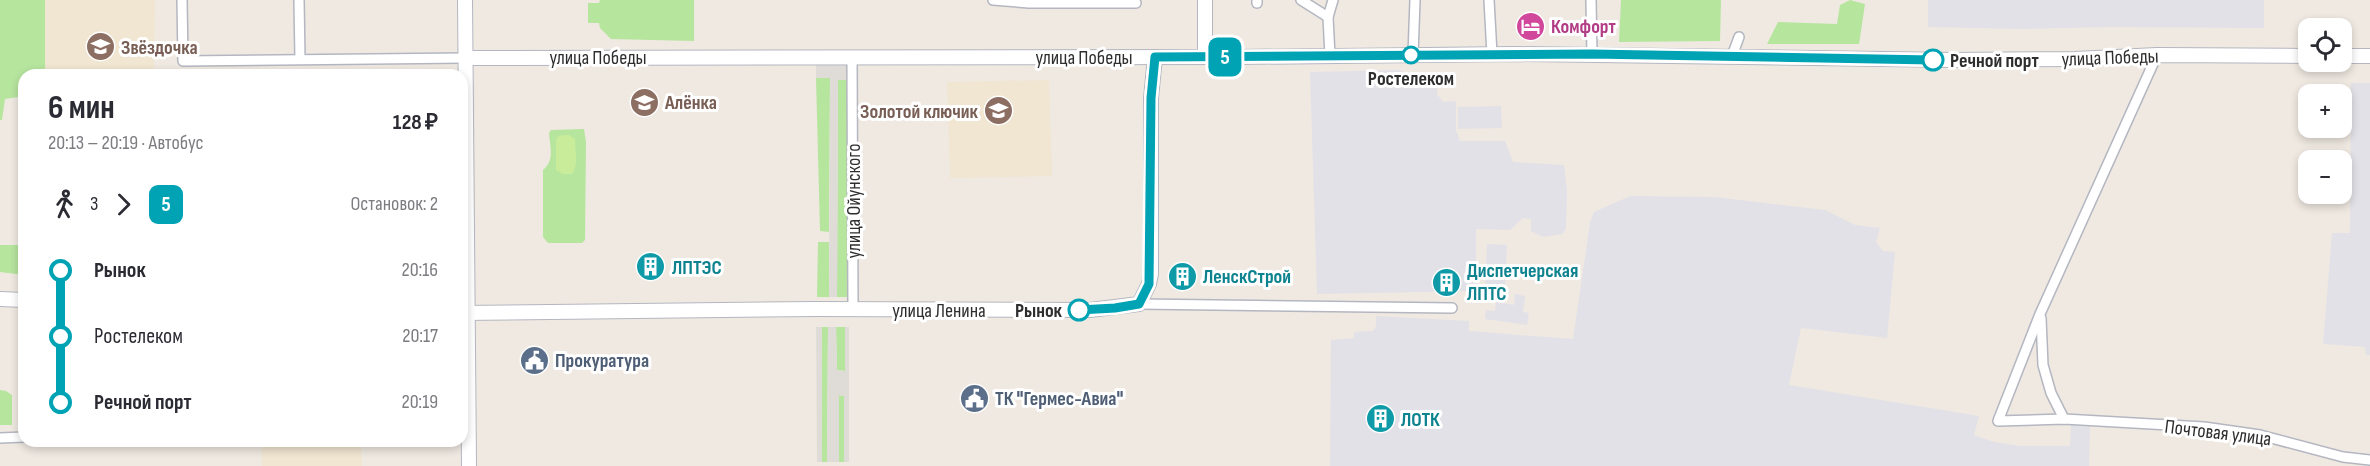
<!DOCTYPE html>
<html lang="ru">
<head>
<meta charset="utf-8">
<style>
  :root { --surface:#fff; --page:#f2f2f3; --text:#2b2b33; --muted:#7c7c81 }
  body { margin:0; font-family:"Sofia Sans Condensed",sans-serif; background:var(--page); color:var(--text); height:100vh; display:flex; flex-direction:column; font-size:22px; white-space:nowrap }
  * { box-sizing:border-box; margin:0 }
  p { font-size:20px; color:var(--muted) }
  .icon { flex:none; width:33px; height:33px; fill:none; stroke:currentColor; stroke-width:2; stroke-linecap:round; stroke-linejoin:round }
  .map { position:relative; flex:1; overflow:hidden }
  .panel { position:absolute; left:18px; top:69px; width:450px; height:378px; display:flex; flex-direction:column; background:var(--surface); border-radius:18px; box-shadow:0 3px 9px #0003 }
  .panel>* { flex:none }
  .badge { padding:0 12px; border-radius:9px; font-size:21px; line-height:39px }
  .fabs { position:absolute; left:2298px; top:18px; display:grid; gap:12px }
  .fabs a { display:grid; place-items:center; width:54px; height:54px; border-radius:12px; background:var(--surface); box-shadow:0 3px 9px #0003; font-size:30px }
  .map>.badge { position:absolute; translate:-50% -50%; box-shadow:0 0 0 3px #fff }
  .legs { display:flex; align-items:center; gap:9px; height:66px; padding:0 30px; font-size:20px }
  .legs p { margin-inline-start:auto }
  .head { display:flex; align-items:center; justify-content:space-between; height:102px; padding:0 30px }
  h1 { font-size:33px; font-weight:700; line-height:45px }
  ul { padding:0 30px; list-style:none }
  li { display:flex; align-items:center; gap:21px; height:66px; font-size:22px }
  li i { display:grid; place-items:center; width:9px; height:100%; margin:0 8px; background:currentColor }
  li i::after { content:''; width:15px; height:15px; margin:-8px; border:4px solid; border-radius:50%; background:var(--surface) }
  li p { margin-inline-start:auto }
  li:first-child i { background:linear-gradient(#0000 50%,currentColor 0) }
  li:last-child i { background:linear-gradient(currentColor 50%,#0000 0) }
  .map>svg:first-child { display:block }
  .industrial { fill:#e3e1e8 }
  .education { fill:#f0e6d1 }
  .green { fill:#b6e59e }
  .pitch { fill:#c9ec9a }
  .plaza { fill:#dfdcd8 }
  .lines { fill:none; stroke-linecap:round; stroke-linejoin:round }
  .street-casing { stroke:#b4b7c1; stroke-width:12 }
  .secondary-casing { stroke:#b4b7c1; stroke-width:16 }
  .street { stroke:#fff; stroke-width:9 }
  .secondary { stroke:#fff; stroke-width:14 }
  .line-1-casing { stroke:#fff; stroke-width:14 }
  .line-1 { stroke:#00a3b4; stroke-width:9 }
  .stop-1-dot { fill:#fff; stroke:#00a3b4; stroke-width:3 }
  .labels { text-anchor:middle; stroke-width:6; stroke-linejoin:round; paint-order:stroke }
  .hotel-label { font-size:20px; font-weight:bold; fill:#b23c85; stroke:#fff; text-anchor:start }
  .education-label { font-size:20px; font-weight:bold; fill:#785e54; stroke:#fff; text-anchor:start }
  .street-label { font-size:20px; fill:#2e2e2e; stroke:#fff }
  .stop-label { font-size:20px; font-weight:bold; fill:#2e2e2e; stroke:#fff; text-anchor:start }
  .culture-label { font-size:20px; font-weight:bold; fill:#0d838f; stroke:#fff; text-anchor:start }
  .service-label { font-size:20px; font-weight:bold; fill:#4e5e75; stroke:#fff; text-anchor:start }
</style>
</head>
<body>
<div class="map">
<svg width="2370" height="466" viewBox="0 0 2370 466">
  <rect width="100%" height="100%" fill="#efe9e1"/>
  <g class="industrial">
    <path d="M1928,0H2264V28L2109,27L2023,29L1928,27Z"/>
    <path d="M1398,70L1417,76L1438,77L1437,94L1443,102L1456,101V130L1460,141H1505L1513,162L1564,165L1567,191L1566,229L1562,234L1543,237L1531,231V219L1523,218L1510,230L1476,229V291L1317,294L1310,72Z"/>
    <path d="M2351,83H2370V355H2366L2365,347L2323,344L2332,233H2350Z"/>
    <path d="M1501,106L1502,128L1458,129V107Z"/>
    <path d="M1630,196L1714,197L1825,210L1855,225L1880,228L1876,242L1883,251L1895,252L1887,338L1801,328L1789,385L1979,416L1974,435L1994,442L2020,446H2070L2071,425L2090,426L2089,466H1330L1331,340L1354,338V332L1373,331L1376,326V316L1469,321V331L1573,339L1590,223L1594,212Z"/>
    <path d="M1487,244L1507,245L1505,287H1498L1497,294H1485Z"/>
    <path d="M1515,294L1525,296L1523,312L1529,313L1527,325L1485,319L1486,310L1495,311L1496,302L1514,305Z"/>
  </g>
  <g class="education">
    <path d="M45,0H155L154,75H45Z"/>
    <path d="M1049,80L1052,176L950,178L947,82Z"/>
    <path d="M261,441H361L362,466H262Z"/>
  </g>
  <g class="green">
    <path d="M0,0H45V75H24V96L5,99L2,120H0Z"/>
    <path d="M600,0H694V41L611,39L600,28L599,23H588V3H599Z"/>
    <path d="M1621,0H1721L1720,41L1619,42Z"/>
    <path d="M1850,0L1865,4L1859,44H1767L1778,22L1837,24L1840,5Z"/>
    <path d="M816,78H830L829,232L820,231Z"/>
    <path d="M838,80H850L849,297H837Z"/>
    <path d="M584,129L586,142L585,240L582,243H548L543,237V170C555,161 550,146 549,133L551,130Z"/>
    <path d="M818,242H829V297H817Z"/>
    <path d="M0,245H24V275L0,272Z"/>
    <path d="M822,327H828L827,462H822Z"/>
    <path d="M836,327H845V371L837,370Z"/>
    <path d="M0,390L6,391L12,395V425H0Z"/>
    <path d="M839,395L844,396V462H839Z"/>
  </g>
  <path class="pitch" d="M563,135H569L575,139C575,150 579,165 572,174H563L556,170V141L557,137Z"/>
  <g class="plaza">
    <path d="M816,64H850V80H838L837,297H829L830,78H816Z"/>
    <path d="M816,327H822V462H817Z"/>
    <path d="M828,327H836L837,370L845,371V327H849V462H844V396L839,395V462H827Z"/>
  </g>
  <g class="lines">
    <defs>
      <g id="street">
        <path d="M182,0L183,61L465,58"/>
        <path d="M299,0L300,59"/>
        <path d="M993,0L1029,3H1136"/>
        <path d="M1257,0V3"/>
        <path d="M1301,0L1328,17"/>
        <path d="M1489,0L1492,54"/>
        <path d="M1591,0L1592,54"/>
        <path d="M1413,55L1415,0"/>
        <path d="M2157,55L2040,314L1998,421L2064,419L2204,427L2260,435L2343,457L2370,460"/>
        <path d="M852,56L853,310"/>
        <path d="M1330,56L1328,17L1333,0"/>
        <path d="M1732,56L1739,37"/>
        <path d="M1139,304L1452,308"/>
        <path d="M2041,318L2043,365L2051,393L2064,419"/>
        <path d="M0,438L24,437"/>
      </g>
      <g id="secondary">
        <path d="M465,0L469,466"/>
        <path d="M2342,56H2370"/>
        <path d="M1205,57V0"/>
        <path d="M465,58L1236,57L1515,54L1954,60L2075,59L2157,55L2308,56"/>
        <path d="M0,299L24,300"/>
        <path d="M462,313L816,309L1090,310L1139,304L1149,284L1151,274V98L1155,57"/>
      </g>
    </defs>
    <use href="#street" class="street-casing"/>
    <use href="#secondary" class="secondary-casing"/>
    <use href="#street" class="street"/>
    <use href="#secondary" class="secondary"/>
  </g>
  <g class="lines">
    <defs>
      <path id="line-1" d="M1079,310L1115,308L1139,304L1149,284L1151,98L1155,57L1592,54L1933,60"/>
    </defs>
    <use href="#line-1" class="line-1-casing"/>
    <use href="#line-1" class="line-1"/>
  </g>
  <defs>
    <symbol id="hotel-disc" viewBox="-11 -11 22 22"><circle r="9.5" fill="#d1479c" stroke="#fff"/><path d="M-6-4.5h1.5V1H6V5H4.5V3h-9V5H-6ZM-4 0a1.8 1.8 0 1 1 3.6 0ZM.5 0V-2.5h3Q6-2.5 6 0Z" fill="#fff"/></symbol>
    <symbol id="school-disc" viewBox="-11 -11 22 22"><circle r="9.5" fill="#8d6e63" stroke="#fff"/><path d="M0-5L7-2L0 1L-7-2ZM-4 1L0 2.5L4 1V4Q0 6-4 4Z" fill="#fff"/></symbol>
    <symbol id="building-disc" viewBox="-11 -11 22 22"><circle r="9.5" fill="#0f9aa8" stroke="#fff"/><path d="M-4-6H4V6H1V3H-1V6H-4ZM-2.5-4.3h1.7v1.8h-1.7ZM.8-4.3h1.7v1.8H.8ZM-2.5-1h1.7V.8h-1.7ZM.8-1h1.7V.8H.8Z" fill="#fff"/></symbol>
    <symbol id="civic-disc" viewBox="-11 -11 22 22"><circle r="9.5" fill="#5c6f8a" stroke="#fff"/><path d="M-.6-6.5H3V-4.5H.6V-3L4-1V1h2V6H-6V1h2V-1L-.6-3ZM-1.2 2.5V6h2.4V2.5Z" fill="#fff"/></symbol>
  </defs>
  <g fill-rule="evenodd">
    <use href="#hotel-disc" x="1514" y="10" width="33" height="33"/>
    <use href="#school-disc" x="84" y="30" width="33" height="33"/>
    <use href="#school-disc" x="628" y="86" width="33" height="33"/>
    <use href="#school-disc" x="982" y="94" width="33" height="33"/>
    <use href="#building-disc" x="634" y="250" width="33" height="33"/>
    <use href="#building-disc" x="1166" y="260" width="33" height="33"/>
    <use href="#building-disc" x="1430" y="266" width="33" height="33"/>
    <use href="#civic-disc" x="518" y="344" width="33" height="33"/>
    <use href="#civic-disc" x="958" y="382" width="33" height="33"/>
    <use href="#building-disc" x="1364" y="402" width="33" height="33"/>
  </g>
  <g class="stop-1-dot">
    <circle cx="1411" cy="55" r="8"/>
    <circle cx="1933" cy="60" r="10"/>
    <circle cx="1079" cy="310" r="10"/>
  </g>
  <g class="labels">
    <g class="hotel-label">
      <text x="1551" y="33">Комфорт</text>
    </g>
    <g class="education-label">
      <text x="121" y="54">Звёздочка</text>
      <text x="665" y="109">Алёнка</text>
      <text x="978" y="118" text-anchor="end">Золотой ключик</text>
    </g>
    <g class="street-label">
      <text x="598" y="64">улица Победы</text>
      <text x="1084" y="64">улица Победы</text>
      <text transform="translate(2110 57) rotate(-2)" y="7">улица Победы</text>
      <text transform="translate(853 201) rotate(-90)" y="7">улица Ойунского</text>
      <text x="939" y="317">улица Ленина</text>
      <text transform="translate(2218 432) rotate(7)" y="7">Почтовая улица</text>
    </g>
    <g class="stop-label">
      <text x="1950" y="67">Речной порт</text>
      <text x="1411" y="85" text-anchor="middle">Ростелеком</text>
      <text x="1062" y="317" text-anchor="end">Рынок</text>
    </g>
    <g class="culture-label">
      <text x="672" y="274">ЛПТЭС</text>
      <text x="1467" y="277">Диспетчерская<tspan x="1467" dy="23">ЛПТС</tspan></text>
      <text x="1203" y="283">ЛенскСтрой</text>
      <text x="1401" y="426">ЛОТК</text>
    </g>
    <g class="service-label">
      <text x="555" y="367">Прокуратура</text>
      <text x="995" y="405">ТК "Гермес-Авиа"</text>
    </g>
  </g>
</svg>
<div class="fabs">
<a><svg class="icon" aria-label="locate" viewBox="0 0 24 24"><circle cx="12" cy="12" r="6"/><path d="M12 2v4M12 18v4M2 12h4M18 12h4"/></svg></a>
<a>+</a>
<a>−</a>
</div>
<b class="badge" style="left:1225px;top:57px;background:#00a3b4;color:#fff">5</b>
<section class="panel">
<div class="head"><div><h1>6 мин</h1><p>20:13 – 20:19 · Автобус</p></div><b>128 ₽</b></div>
<div class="legs"><svg class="icon" aria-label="walk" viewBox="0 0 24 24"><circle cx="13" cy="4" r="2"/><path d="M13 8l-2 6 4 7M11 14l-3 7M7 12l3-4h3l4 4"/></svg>3<svg class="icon" aria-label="forward" viewBox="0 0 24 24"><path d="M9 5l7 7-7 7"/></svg><b class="badge" style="background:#00a3b4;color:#fff">5</b><p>Остановок: 2</p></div>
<ul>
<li><i style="color:#00a3b4"></i><b>Рынок</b><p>20:16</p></li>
<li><i style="color:#00a3b4"></i><span>Ростелеком</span><p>20:17</p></li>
<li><i style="color:#00a3b4"></i><b>Речной порт</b><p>20:19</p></li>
</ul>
</section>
</div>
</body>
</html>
